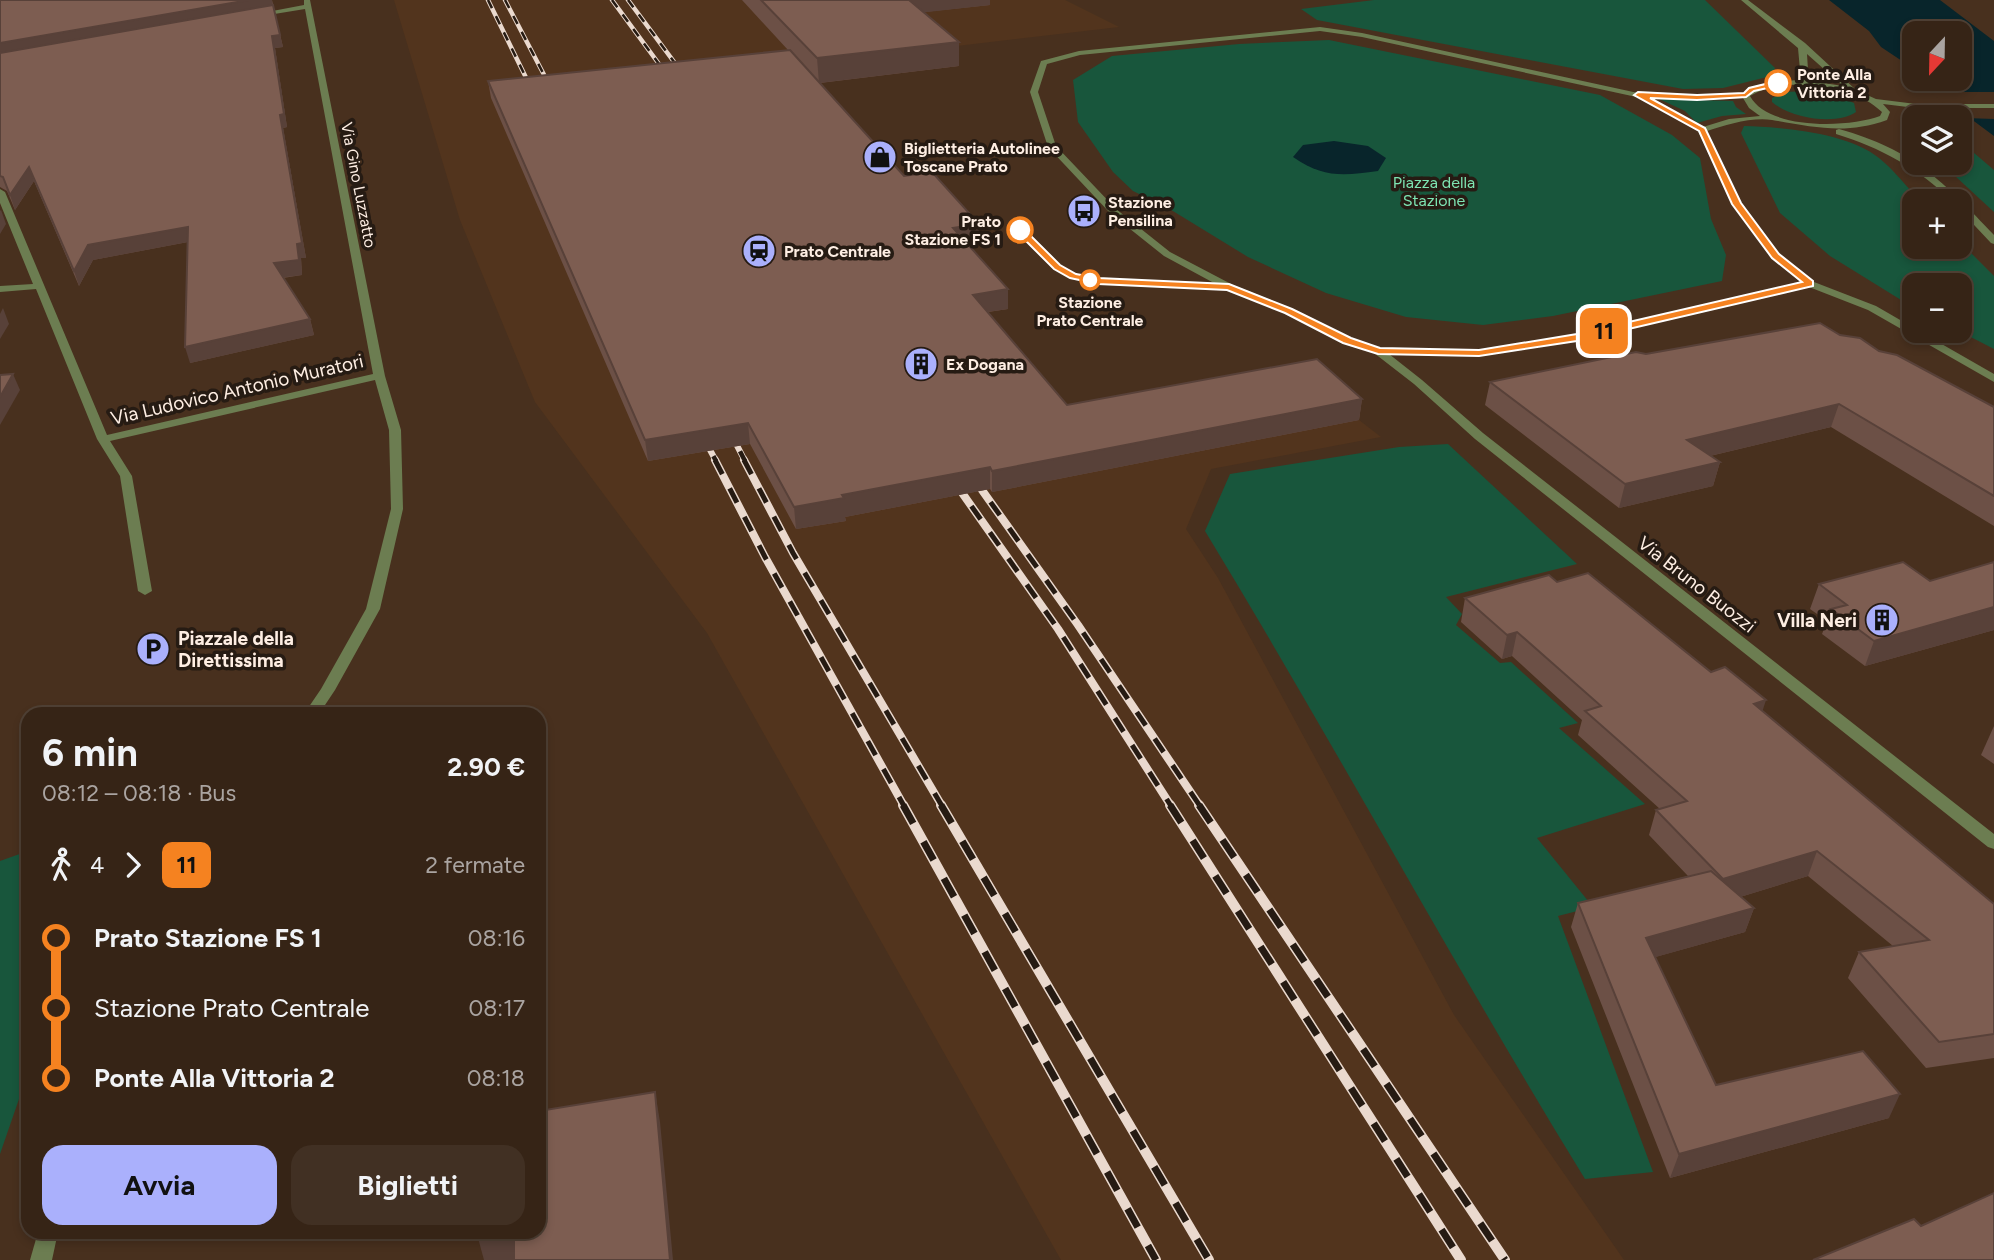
<!DOCTYPE html>
<html lang="it">
<head>
<meta charset="utf-8">
<style>
  :root { --surface:#362416; --page:#413023; --text:#f1f3f6; --muted:#aaa4a1; --line:#504135; --accent:#aab0fc }
  body { margin:0; font-family:Figtree,sans-serif; background:var(--page); color:var(--text); height:100vh; display:flex; flex-direction:column; font-size:26px; white-space:nowrap }
  * { box-sizing:border-box; margin:0 }
  p { font-size:23px; color:var(--muted) }
  .icon { flex:none; width:38px; height:38px; fill:none; stroke:currentColor; stroke-width:2; stroke-linecap:round; stroke-linejoin:round }
  .map { position:relative; flex:1; overflow:hidden }
  .sheet { position:absolute; left:21px; top:707px; width:525px; height:532px; display:flex; flex-direction:column; background:var(--surface); border-radius:21px; box-shadow:0 4px 10px #0003,0 0 0 2px var(--line) }
  .sheet>* { flex:none }
  .badge { padding:0 14px; border-radius:10px; font-size:24px; line-height:46px }
  .needle { width:46px; rotate:202deg }
  .controls { position:absolute; left:1902px; top:21px; display:grid; gap:14px }
  .controls a { display:grid; place-items:center; width:70px; height:70px; border-radius:14px; background:var(--surface); box-shadow:0 4px 10px #0003,0 0 0 2px var(--line); font-size:35px }
  .map>.badge { position:absolute; translate:-50% -50%; box-shadow:0 0 0 4px #fff }
  .legs { display:flex; align-items:center; gap:10px; height:77px; padding:0 21px; font-size:23px }
  .legs p { margin-inline-start:auto }
  .summary { display:flex; align-items:center; justify-content:space-between; height:119px; padding:0 21px }
  h1 { font-size:38px; font-weight:700; line-height:52px }
  .button { display:flex; gap:14px; margin-top:auto; padding:14px 21px }
  .button a { flex:1; height:80px; border-radius:21px; background:var(--accent); color:#111; font-size:28px; font-weight:700; line-height:80px; text-align:center }
  .button a+a { background:var(--page); color:var(--text) }
  ul { padding:0 21px; list-style:none }
  li { display:flex; align-items:center; gap:24px; height:70px; font-size:26px }
  li i { display:grid; place-items:center; width:10px; height:100%; margin:0 9px; background:currentColor }
  li i::after { content:''; width:18px; height:18px; margin:-9px; border:5px solid; border-radius:50%; background:var(--surface) }
  li p { margin-inline-start:auto }
  li:first-child i { background:linear-gradient(#0000 50%,currentColor 0) }
  li:last-child i { background:linear-gradient(currentColor 50%,#0000 0) }
  .map>svg:first-child { display:block }
  .built { fill:#52341d }
  .green { fill:#18563c }
  .water { fill:#08252b }
  .pier { fill:#48301e }
  .lines { fill:none; stroke-linecap:round; stroke-linejoin:round }
  .minor { fill:#6c7d51; fill-rule:evenodd }
  .tertiary { fill:#6c7d51; fill-rule:evenodd }
  .rail-far3-casing { stroke:#ead9ce; stroke-width:4.5 }
  .rail-far2-casing { stroke:#ead9ce; stroke-width:6 }
  .rail-far1-casing { stroke:#ead9ce; stroke-width:8 }
  .rail-casing { stroke:#ead9ce; stroke-width:10 }
  .rail-far3 { stroke:#261b13; stroke-width:2.5; stroke-dasharray:9; stroke-linecap:butt }
  .rail-far2 { stroke:#261b13; stroke-width:4.5; stroke-dasharray:12; stroke-linecap:butt }
  .rail-far1 { stroke:#261b13; stroke-width:5; stroke-dasharray:16; stroke-linecap:butt }
  .rail { stroke:#261b13; stroke-width:7; stroke-dasharray:21; stroke-linecap:butt }
  .wall { fill:#6c5046 }
  .shaded-wall { fill:#584139 }
  .building { fill:#7d5d51; stroke:#584139; stroke-width:2 }
  .line-1 { fill:#f58220; stroke:#fff; stroke-width:2 }
  .stop-1-dot { fill:#fff; stroke:#f58220; stroke-width:3.5 }
  .labels { text-anchor:middle; stroke-width:7; stroke-linejoin:round; paint-order:stroke }
  .far-stop-label { font-size:16px; font-weight:bold; fill:#feeee3; stroke:#261b13; text-anchor:start }
  .far-poi-label { font-size:16px; font-weight:bold; fill:#feeee3; stroke:#261b13; text-anchor:start }
  .far-park-label { font-size:16px; fill:#7ee5b3; stroke:#261b13 }
  .far-street-label { font-size:16px; fill:#feeee3; stroke:#261b13 }
  .street-label { font-size:19px; fill:#feeee3; stroke:#261b13 }
  .poi-label { font-size:19px; font-weight:bold; fill:#feeee3; stroke:#261b13; text-anchor:end }
</style>
</head>
<body>
<div class="map">
<svg width="1994" height="1260" viewBox="0 0 1994 1260">
  <rect width="100%" height="100%" fill="#48301e"/>
  <path class="built" d="M394,0H1065L1119,27L940,48L959,66L782,87L957,219L980,243L955,247L1008,309L924,323L1066,426L1359,420L1381,437L1211,469L1186,529L1218,578L1454,1015L1624,1260H1061L707,633L535,402L460,220Z"/>
  <g class="green">
    <path d="M1374,0H1705L1775,68L1771,76L1723,88L1683,89L1317,20L1301,9Z"/>
    <path d="M1329,40L1600,95L1672,135L1700,158L1711,219L1726,255L1722,281L1553,316L1483,325L1406,317L1326,293L1248,257L1168,208L1133,191L1113,172L1078,122L1073,80L1112,56L1239,44Z"/>
    <path d="M1808,91L1835,95L1854,103L1856,112C1836,126 1790,118 1772,102V98L1785,92Z"/>
    <path d="M1659,99L1733,101L1736,107L1746,114L1722,116L1697,123L1685,111Z"/>
    <path d="M1744,126C1783,127 1849,133 1879,158C1894,170 1907,187 1920,201H1914V247H1960V242L1994,276V349L1959,331L1960,285H1914V308L1830,256L1780,213L1741,133Z"/>
    <path d="M1960,141L1994,170V212L1941,163H1960Z"/>
    <path d="M1448,444L1577,564L1446,597L1462,614L1456,625L1500,663L1511,662L1578,723L1559,728L1645,804L1537,838L1593,907L1558,916L1653,1172L1585,1179C1454,966 1335,745 1205,531L1230,474L1399,447Z"/>
    <path d="M28,851V1073L0,1154V861Z"/>
  </g>
  <g class="water">
    <path d="M1829,0H1940L1994,41V136L1932,90L1925,79H1960V33H1914V69L1881,47L1869,31Z"/>
    <path d="M1334,141L1368,146L1386,158L1378,171C1343,176 1323,178 1293,157L1303,145Z"/>
  </g>
  <path class="pier" d="M1929,92H1994V119L1965,118Z"/>
  <g class="lines">
    <g class="minor">
      <path d="M304,0H310L385,376L401,430L403,509L380,609L335,690L319,714H304L321,689L366,609L391,509L389,430L375,380L110,441L132,476L152,591L145,595L138,591L120,476L97,439L36,289L0,292V286L33,284L0,203V189L5,192L107,435L373,374L305,9L256,17L252,15L304,5Z"/>
      <path d="M38,1232H58L52,1260H30Z"/>
    </g>
    <g class="tertiary">
      <path d="M1741,0H1748L1805,43L1856,90L1876,99L1916,104H1994V108H1916L1883,104L1890,112L1887,120C1845,135 1814,127 1772,120C1751,117 1726,125 1707,131L1741,204L1778,254L1814,282L1876,306L1914,328V331H1919L1994,374V382L1868,310L1809,287L1577,340L1479,356L1389,354L1422,380L1483,433L1994,834V849L1988,847L1475,439L1414,384L1374,353L1343,342L1285,313L1225,289L1164,256L1110,213L1048,147L1030,92L1041,61L1079,51L1320,27L1362,33L1638,93L1697,96L1744,93L1758,85L1796,80L1800,70L1798,48ZM1320,31L1362,37L1641,98L1698,131L1732,204L1772,258L1802,283L1577,334L1479,350L1379,348L1351,338L1293,309L1233,285L1170,252L1116,209L1056,146L1038,92L1047,64L1080,55ZM1807,54L1843,86L1804,80L1808,70ZM1799,85C1828,84 1861,92 1882,112L1880,116C1848,128 1768,130 1750,96C1765,87 1782,84 1799,85ZM1651,98L1697,100L1743,98L1749,108L1760,116L1729,119L1703,127Z"/>
      <path d="M1839,129C1914,150 1944,182 1994,235V244L1991,243L1960,210V201H1952C1918,168 1881,148 1836,134V130Z"/>
    </g>
    <defs>
      <g id="rail-far3">
        <path d="M488,0L535,96"/>
        <path d="M505,0L553,92"/>
        <path d="M612,0L670,79"/>
        <path d="M628,0L686,78"/>
      </g>
      <g id="rail-far2">
        <path d="M729,430L745,461"/>
        <path d="M702,435L716,461"/>
      </g>
      <g id="rail-far1">
        <path d="M715,460L765,557L904,806"/>
        <path d="M744,460L793,553L942,806"/>
        <path d="M972,476L1078,625L1200,806"/>
        <path d="M953,480L1058,629L1171,806"/>
      </g>
      <g id="rail">
        <path d="M903,805L1156,1260"/>
        <path d="M941,805L1209,1260"/>
        <path d="M1170,805L1461,1260"/>
        <path d="M1199,805L1505,1260"/>
      </g>
    </defs>
    <use href="#rail-far3" class="rail-far3-casing"/>
    <use href="#rail-far2" class="rail-far2-casing"/>
    <use href="#rail-far1" class="rail-far1-casing"/>
    <use href="#rail" class="rail-casing"/>
    <use href="#rail-far3" class="rail-far3"/>
    <use href="#rail-far2" class="rail-far2"/>
    <use href="#rail-far1" class="rail-far1"/>
    <use href="#rail" class="rail"/>
  </g>
  <g class="wall">
    <path d="M0,0H272L283,47L275,48L287,127L283,128L306,258H301L302,275L283,278L310,319L314,335L190,363L188,242L93,260L79,286L34,181L15,210L7,191L0,187Z"/>
    <path d="M742,0H990V5L924,12L959,66L820,83L904,176L979,243L968,245L1008,309L988,312L1067,405L1362,399L1359,420L992,492L990,489L845,517L846,521L796,529L750,444L648,461L491,98L488,81L788,50Z"/>
    <path d="M1840,335L1879,351L1994,407V526L1831,427L1710,456L1720,462L1713,486L1619,508L1485,405L1490,382L1646,354Z"/>
    <path d="M1994,562V630L1865,666L1822,634L1827,621L1810,609L1819,584L1930,581Z"/>
    <path d="M1557,582L1711,672L1763,711L1994,904V1058L1926,1068L1848,978L1859,952L1893,946L1808,876L1740,897L1754,908L1745,932L1655,957L1716,1085L1889,1118L1670,1178L1571,927L1578,903L1688,876L1649,835L1656,810L1660,809L1578,735L1582,720L1512,656L1502,659L1461,622L1465,598Z"/>
    <path d="M1994,726V764L1981,755Z"/>
  </g>
  <g class="shaded-wall">
    <path d="M249,0H272L273,8L0,56V43Z"/>
    <path d="M901,0H990V5L901,15Z"/>
    <path d="M280,35L283,47L275,48L287,127L283,128L306,258H301L302,275L278,278L274,263L280,115L272,36Z"/>
    <path d="M959,42V66L819,83L817,58Z"/>
    <path d="M29,167L34,181L15,210L10,195Z"/>
    <path d="M1,210L6,224L0,234V211Z"/>
    <path d="M979,224V243L954,247L953,228Z"/>
    <path d="M188,227L193,241L93,260L79,286L74,271L88,245Z"/>
    <path d="M1008,289V309L973,314V295Z"/>
    <path d="M3,308L9,324L0,339V314Z"/>
    <path d="M310,319L314,335L190,363L185,347Z"/>
    <path d="M13,374L20,390L0,425V397Z"/>
    <path d="M1362,399L1359,420L992,492V471Z"/>
    <path d="M1839,404L1831,427L1680,463L1687,440Z"/>
    <path d="M748,423L750,444L648,461L645,440Z"/>
    <path d="M1720,462L1713,486L1619,508L1625,484Z"/>
    <path d="M990,467V489L845,517L846,521L796,529L794,507L842,495Z"/>
    <path d="M1994,607V630L1865,666L1874,641Z"/>
    <path d="M1517,632L1512,656L1502,659L1507,635Z"/>
    <path d="M1766,700L1758,725L1754,704Z"/>
    <path d="M1817,851L1808,876L1714,905L1723,879Z"/>
    <path d="M1754,908L1745,932L1638,962L1646,938Z"/>
    <path d="M655,1092L660,1122L673,1260H670Z"/>
    <path d="M1900,1094L1889,1118L1670,1178L1679,1154Z"/>
    <path d="M508,1232H515L522,1260H484L478,1238Z"/>
  </g>
  <g class="building">
    <path d="M0,0H249L0,43Z"/>
    <path d="M761,0H909L959,42L817,58Z"/>
    <path d="M273,5L280,35L272,36L284,114L280,115L302,243L297,244L299,260L274,263L310,319L185,347L188,227L88,245L74,271L29,167L10,195L3,177L0,176V53Z"/>
    <path d="M790,50L904,176L932,172L979,224L953,228L1008,289L973,295L1067,405L1317,359L1362,399L992,471L990,467L842,495L844,498L794,507L748,423L645,440L488,81Z"/>
    <path d="M1820,323L1840,335L1860,338L1879,351L1897,355L1994,407V496L1839,404L1687,440L1720,462L1625,484L1490,382L1636,352L1646,354Z"/>
    <path d="M13,374L0,397V375Z"/>
    <path d="M1903,562L1930,581L1994,562V607L1874,641L1831,609L1847,605L1819,584Z"/>
    <path d="M1588,573L1711,672L1725,667L1766,700L1754,704L1994,904V1034L1939,1042L1859,952L1929,940L1817,851L1723,879L1656,810L1687,801L1585,711L1601,706L1517,632L1507,635L1465,598L1549,575L1557,582Z"/>
    <path d="M1711,871L1754,908L1646,938L1716,1085L1863,1051L1900,1094L1679,1154L1578,903Z"/>
    <path d="M655,1092L670,1260H514V1232H539V1111Z"/>
    <path d="M1994,1193V1260H1813L1914,1219L1921,1226Z"/>
    <path d="M478,1232H508L478,1238Z"/>
  </g>
  <path class="line-1" d="M1778,81L1781,85L1754,91L1746,97L1697,100L1650,98L1705,128L1741,203L1779,254L1813,281V286L1577,341L1479,356L1378,354L1343,343L1285,313L1227,290L1098,284L1070,278L1054,269L1015,230L1023,228L1060,265L1076,274L1098,278L1229,284L1292,309L1351,338L1380,348L1479,350L1577,334L1802,282L1772,258L1732,204L1699,131L1634,95L1638,92L1697,95L1744,93L1749,88Z"/>
  <defs>
    <symbol id="shop-disc" viewBox="-11 -11 22 22"><circle r="9.5" fill="#aab0fc" stroke="#261b13"/><path d="M-5-2.5h2.3a2.7 3.5 0 0 1 5.4 0H5L5.5 6h-11ZM-1.5-2.5h3a1.5 2.3 0 0 0-3 0Z" fill="#111"/></symbol>
    <symbol id="bus-disc" viewBox="-11 -11 22 22"><circle r="9.5" fill="#aab0fc" stroke="#261b13"/><path d="M-5-6H5V4H4V6H2V4H-2V6H-4V4H-5ZM-3.5-4V0h7V-4ZM-3.5 1.2v1.5H-2V1.2ZM2 1.2v1.5H3.5V1.2Z" fill="#111"/></symbol>
    <symbol id="station-disc" viewBox="-11 -11 22 22"><circle r="9.5" fill="#aab0fc" stroke="#261b13"/><path d="M-3-6H3Q5-6 5-4V2Q5 4 3 4L4.5 6H3L1.5 4h-3L-3 6H-4.5L-3 4Q-5 4-5 2V-4Q-5-6-3-6ZM-3.5-4v3h7v-3ZM-3.5 1v1.5H-2V1ZM2 1v1.5H3.5V1Z" fill="#111"/></symbol>
    <symbol id="building-disc" viewBox="-11 -11 22 22"><circle r="9.5" fill="#aab0fc" stroke="#261b13"/><path d="M-4-6H4V6H1V3H-1V6H-4ZM-2.5-4.3h1.7v1.8h-1.7ZM.8-4.3h1.7v1.8H.8ZM-2.5-1h1.7V.8h-1.7ZM.8-1h1.7V.8H.8Z" fill="#111"/></symbol>
    <symbol id="parking-disc" viewBox="-11 -11 22 22"><circle r="9.5" fill="#aab0fc" stroke="#261b13"/><path d="M-3.5-5.5H1a3.5 3.5 0 0 1 0 7H-1V5.5H-3.5ZM-1-3.4V-.6H.8a1.4 1.4 0 0 0 0-2.8Z" fill="#111"/></symbol>
  </defs>
  <g fill-rule="evenodd">
    <use href="#shop-disc" x="861" y="138" width="38" height="38"/>
    <use href="#bus-disc" x="1065" y="192" width="38" height="38"/>
    <use href="#station-disc" x="740" y="232" width="38" height="38"/>
    <use href="#building-disc" x="902" y="345" width="38" height="38"/>
    <use href="#building-disc" x="1863" y="601" width="38" height="38"/>
    <use href="#parking-disc" x="134" y="630" width="38" height="38"/>
  </g>
  <g class="stop-1-dot">
    <circle cx="1778" cy="83" r="12"/>
    <circle cx="1020" cy="230" r="12"/>
    <circle cx="1090" cy="280" r="9"/>
  </g>
  <g class="labels">
    <g class="far-stop-label">
      <text x="1797" y="80">Ponte Alla<tspan x="1797" dy="18">Vittoria 2</tspan></text>
      <text x="1001" y="227" text-anchor="end">Prato<tspan x="1001" dy="18">Stazione FS 1</tspan></text>
      <text x="1090" y="308" text-anchor="middle">Stazione<tspan x="1090" dy="18">Prato Centrale</tspan></text>
    </g>
    <g class="far-poi-label">
      <text x="904" y="154">Biglietteria Autolinee<tspan x="904" dy="18">Toscane Prato</tspan></text>
      <text x="1108" y="208">Stazione<tspan x="1108" dy="18">Pensilina</tspan></text>
      <text x="784" y="257">Prato Centrale</text>
      <text x="946" y="370">Ex Dogana</text>
    </g>
    <g class="far-park-label">
      <text x="1434" y="188">Piazza della<tspan x="1434" dy="18">Stazione</tspan></text>
    </g>
    <g class="far-street-label">
      <text transform="translate(359 185) rotate(79)" y="6">Via Gino Luzzatto</text>
    </g>
    <g class="street-label">
      <text transform="translate(237 389) rotate(-13)" y="7">Via Ludovico Antonio Muratori</text>
      <text transform="translate(1697 584) rotate(38)" y="7">Via Bruno Buozzi</text>
    </g>
    <g class="poi-label">
      <text x="1857" y="627">Villa Neri</text>
      <text x="178" y="645" text-anchor="start">Piazzale della<tspan x="178" dy="22">Direttissima</tspan></text>
    </g>
  </g>
</svg>
<div class="controls">
<a><svg class="needle" viewBox="-14 -14 28 28"><path d="M0-13l5 13h-10z" fill="#e53935"/><path d="M0 13l5-13h-10z" fill="#aaa4a1"/></svg></a>
<a><svg class="icon" aria-label="layers" viewBox="0 0 24 24"><path d="M12 4l9 5-9 5-9-5zM3 14l9 5 9-5"/></svg></a>
<a>+</a>
<a>−</a>
</div>
<b class="badge" style="left:1604px;top:331px;background:#f58220;color:#111">11</b>
<section class="sheet">
<div class="summary"><div><h1>6 min</h1><p>08:12 – 08:18 · Bus</p></div><b>2.90 €</b></div>
<div class="legs"><svg class="icon" aria-label="walk" viewBox="0 0 24 24"><circle cx="13" cy="4" r="2"/><path d="M13 8l-2 6 4 7M11 14l-3 7M7 12l3-4h3l4 4"/></svg>4<svg class="icon" aria-label="forward" viewBox="0 0 24 24"><path d="M9 5l7 7-7 7"/></svg><b class="badge" style="background:#f58220;color:#111">11</b><p>2 fermate</p></div>
<ul>
<li><i style="color:#f58220"></i><b>Prato Stazione FS 1</b><p>08:16</p></li>
<li><i style="color:#f58220"></i><span>Stazione Prato Centrale</span><p>08:17</p></li>
<li><i style="color:#f58220"></i><b>Ponte Alla Vittoria 2</b><p>08:18</p></li>
</ul>
<div class="button"><a>Avvia</a><a>Biglietti</a></div>
</section>
</div>
</body>
</html>
